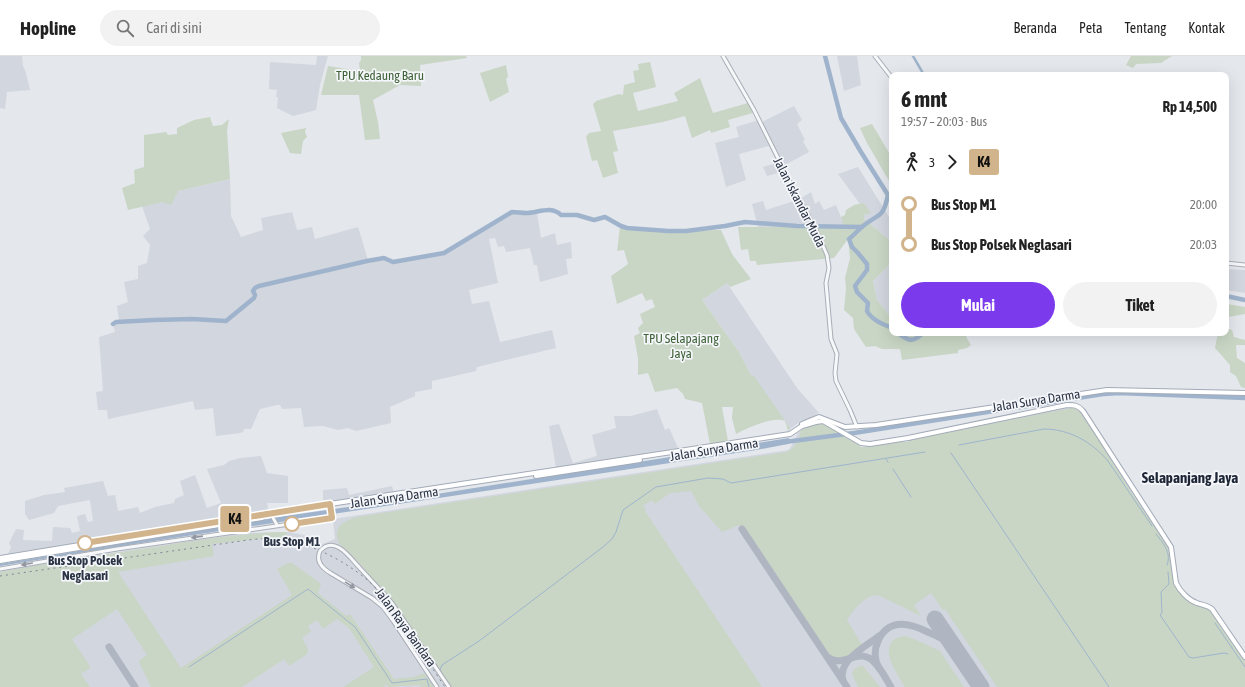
<!DOCTYPE html>
<html lang="id">
<head>
<meta charset="utf-8">
<style>
  :root { --surface:#fff; --page:#f2f2f2; --text:#222; --muted:#767676; --line:#e0e0e0; --accent:#7c3aed }
  body { margin:0; font-family:"Asap Condensed",sans-serif; background:var(--page); color:var(--text); height:100vh; display:flex; flex-direction:column; font-size:15px; white-space:nowrap }
  * { box-sizing:border-box; margin:0 }
  p { font-size:13px; color:var(--muted) }
  .icon { flex:none; width:22px; height:22px; fill:none; stroke:currentColor; stroke-width:2; stroke-linecap:round; stroke-linejoin:round }
  .map { position:relative; flex:1; overflow:hidden }
  .details { position:absolute; left:889px; top:16px; width:340px; height:264px; display:flex; flex-direction:column; background:var(--surface); border-radius:8px; box-shadow:0 4px 16px #0002 }
  .details>* { flex:none }
  .badge { padding:0 8px; border-radius:3px; font-size:14px; line-height:26px }
  .map>.badge { position:absolute; translate:-50% -50%; box-shadow:0 0 0 2px #fff }
  .legs { display:flex; align-items:center; gap:6px; height:44px; padding:0 12px; font-size:13px }
  .legs p { margin-inline-start:auto }
  .headline { display:flex; align-items:center; justify-content:space-between; height:68px; padding:0 12px }
  h1 { font-size:22px; font-weight:700; line-height:30px }
  .button { display:flex; gap:8px; margin-top:auto; padding:8px 12px }
  .button a { flex:1; height:46px; border-radius:24px; background:var(--accent); color:#fff; font-size:16px; font-weight:700; line-height:46px; text-align:center }
  .button a+a { background:var(--page); color:var(--text) }
  ul { padding:0 12px; list-style:none }
  li { display:flex; align-items:center; gap:14px; height:40px; font-size:15px }
  li i { display:grid; place-items:center; width:6px; height:100%; margin:0 5px; background:currentColor }
  li i::after { content:''; width:10px; height:10px; margin:-5px; border:3px solid; border-radius:50%; background:var(--surface) }
  li p { margin-inline-start:auto }
  li:first-child i { background:linear-gradient(#0000 50%,currentColor 0) }
  li:last-child i { background:linear-gradient(currentColor 50%,#0000 0) }
  header { display:flex; align-items:center; gap:24px; box-sizing:border-box; height:56px; padding:0 20px; background:var(--surface); border-bottom:1px solid var(--line) }
  header strong { font-size:19px }
  nav { display:flex; gap:22px; margin-inline-start:auto; font-size:14px }
  .search { width:280px; height:36px; background:var(--page); display:flex; align-items:center; gap:10px; box-sizing:border-box; padding:0 14px; border-radius:22px; color:var(--muted); font-size:15px }
  .map>svg:first-child { display:block }
  .built { fill:#d2d6de }
  .green { fill:#c9d6c5 }
  .water { fill:#9fb4cc }
  .lines { fill:none; stroke-linecap:round; stroke-linejoin:round }
  .stream { stroke:#9fb4cc; stroke-width:1 }
  .canal { stroke:#9fb4cc; stroke-width:2.5 }
  .river { stroke:#9fb4cc; stroke-width:4.5 }
  .taxiway { stroke:#b0b6c1; stroke-width:7 }
  .runway { stroke:#b0b6c1; stroke-width:17 }
  .minor-casing { stroke:#a9aeb7; stroke-width:5 }
  .major-casing { stroke:#a3abb8; stroke-width:6 }
  .minor { stroke:#f7f8fa; stroke-width:3 }
  .major { stroke:#fff; stroke-width:4 }
  .rail { stroke:#7d8696; stroke-width:1; stroke-dasharray:2 4; stroke-linecap:butt }
  .minor-bridge-casing { stroke:#a9aeb7; stroke-width:5; stroke-linecap:butt }
  .minor-bridge { stroke:#f7f8fa; stroke-width:3 }
  .oneway { fill:#9196a0 }
  .line-1-casing { stroke:#fff; stroke-width:9 }
  .line-1 { stroke:#d2b48c; stroke-width:6 }
  .stop-1-dot { fill:#fff; stroke:#d2b48c; stroke-width:2 }
  .labels { text-anchor:middle; stroke-width:3.5; stroke-linejoin:round; paint-order:stroke }
  .park-label { font-size:13px; fill:#3f6138; stroke:#f4f6f9 }
  .street-label { font-size:13px; fill:#2b3445; stroke:#f4f6f9 }
  .stop-label { font-size:13px; font-weight:bold; fill:#2b3445; stroke:#f4f6f9 }
  .quarter-label { font-size:15px; font-weight:bold; fill:#1d2536; stroke:#f4f6f9 }
</style>
</head>
<body>
<header>
<strong>Hopline</strong>
<div class="search"><svg class="icon" aria-label="search" viewBox="0 0 24 24"><circle cx="10" cy="10" r="6"/><path d="M15 15l6 6"/></svg>Cari di sini</div>
<nav><a>Beranda</a><a>Peta</a><a>Tentang</a><a>Kontak</a></nav>
</header>
<div class="map">
<svg width="1245" height="631" viewBox="0 0 1245 631">
  <rect width="100%" height="100%" fill="#e4e7ec"/>
  <g class="built">
    <path d="M0,0H22L23,10L26,17L30,34L7,36L5,53L0,52Z"/>
    <path d="M317,0H328L320,29L316,54L293,60L277,52L278,41H276L277,34L269,33L270,6L316,9Z"/>
    <path d="M837,0H857L861,29L844,35Z"/>
    <path d="M794,50L802,64L797,68L805,84L803,85L809,96L783,110L786,115L767,120L763,111L777,107L769,90L739,98L746,124L726,131L715,87L739,81L736,71L759,64L762,66Z"/>
    <path d="M858,111L889,161L892,163V186L864,163V159L870,157L864,147L860,148L838,118Z"/>
    <path d="M230,123L231,160L241,181L263,174L261,162L292,156L297,174L312,171L315,183L358,171L368,204L384,202L391,207L444,198L486,170L512,157L527,158L537,157L541,182L555,177L557,189L571,186L572,202L566,203L568,218L540,226L537,209H534L530,192L506,196L504,190L498,191L495,182L489,183L498,227L469,234L472,248L489,245L500,286L552,274L556,292L477,311L476,315L432,325V333L415,336V340L390,351L391,367L356,375L348,372L338,374L323,370L304,371L301,352L282,353L280,349H277L260,353L251,373H244L243,376L240,377L216,380L213,352L195,354L193,345L108,363L107,354H98L96,336L103,335L99,281L115,276L113,267L119,265L117,250L128,246L124,226L138,223V210L147,207L150,189L143,180L150,173L142,150L163,146L178,135Z"/>
    <path d="M811,136L815,148L819,145L824,154L836,149L845,171H758L752,148L763,145L766,154L800,143Z"/>
    <path d="M892,206V258H888L877,244L873,225Z"/>
    <path d="M1226,213L1245,214V237L1226,234Z"/>
    <path d="M727,227L797,332L819,357L815,359L818,366H822L860,388V391H865L901,386H908L909,383L1060,353L1074,351L1079,353L1157,473L1155,474V476H1159L1169,491L1177,532L1166,539L1212,593L1230,583L1245,605V631H0V516L51,506L244,477L289,476L304,479L322,488L335,483L333,463L789,394L798,377L805,372L802,364L790,373L786,366L751,319L739,296L702,244Z"/>
    <path d="M657,353L665,374L669,372L679,394L556,412L549,370L559,368L573,407L597,400L592,379L616,372L614,360H631Z"/>
    <path d="M261,400L267,417L288,420V447H267L269,457L8,498L11,491L9,487L16,473L24,474L23,484L52,485L53,471L70,472L72,477L80,475L77,460L85,458L88,466L93,465L90,444L58,450L54,457L29,464L25,458V445L44,439L65,436L64,432L103,425L108,440L115,439L118,455L138,451L140,457L155,451L174,447L175,443L184,439L180,425L195,419L207,452L221,447L207,413L224,409L229,405L240,402Z"/>
    <path d="M392,430L394,437L354,444L323,447V434L347,432L349,439Z"/>
  </g>
  <g class="green">
    <path d="M361,0H466L467,2L420,9L421,30L400,29L373,44L378,66L380,83L365,84L359,39H321L328,10L360,15L359,7L361,4Z"/>
    <path d="M1131,0H1172L1161,7L1136,8L1133,12L1126,9Z"/>
    <path d="M650,6L656,31L633,37L638,55L678,45L674,37L700,22L713,57L748,47L753,57L728,64L730,71L711,77L710,74L692,82L685,60L663,66L613,75L618,95L613,96L618,117L603,122L597,104L592,105L586,81L589,77L601,75L593,48L596,45L619,38L623,39L624,29L635,26L633,15L639,14L638,8Z"/>
    <path d="M506,9L508,21L506,23L509,36L490,46L480,17Z"/>
    <path d="M210,61L213,70L222,69L229,63L227,75L230,123L178,135L171,149L163,146L128,154L122,132L135,127L134,114L144,111V79L166,76L168,79L177,78V72L194,64Z"/>
    <path d="M872,68L892,102V130L867,87L860,72Z"/>
    <path d="M306,72L305,76L307,81L303,85L301,98L290,97L281,77Z"/>
    <path d="M864,147L871,157L864,159V163L892,186V206L873,225L877,244L888,258H892V277H969L966,281L971,289L967,292L958,294V297L902,304L900,293H882L875,290L866,291L854,273L853,262L844,254L846,232L845,222L850,202L848,183L834,202L757,209L756,205H750L748,193L741,194L738,171H844L841,161L845,159L846,154L854,149Z"/>
    <path d="M620,171L644,175L721,174L732,198L751,223L730,231L727,227L702,244L739,296L751,319L754,320L786,366L790,373L788,375L785,365C774,360 746,372 736,378L732,362L733,351H722L728,385L710,388L702,347L685,343L683,338L677,332L655,336L648,317L638,319V302L634,280L640,277L638,272L643,267L640,258L655,251L652,243L646,245L642,237L617,248L611,220L628,208L624,194L617,195Z"/>
    <path d="M1227,248L1245,251V258L1228,261L1226,257Z"/>
    <path d="M1226,272L1232,274L1234,281L1245,284V289H1236L1237,302L1245,307V332L1241,331L1236,320L1230,316V309L1215,292L1218,277H1226Z"/>
    <path d="M1072,352L1076,353L1082,357L1132,437L1169,491L1176,532L1187,544L1199,550L1206,551L1211,556L1245,606V631H997L945,553L943,554L931,537L914,549L921,560L878,539C864,539 854,554 847,564L864,592C851,601 839,613 825,598L739,469L722,476L699,450L691,435L670,437L655,448L652,444L643,450L646,454L645,455L762,631H451L388,541L364,514L365,513L339,487C332,471 343,466 356,461L786,396C796,392 799,384 801,374L822,366L860,389V391H865L901,386H908L909,383Z"/>
    <path d="M278,476H287L286,484L268,482L212,488L214,500L118,516L181,612L292,539L277,513L288,507H292L321,528L318,537L346,560L350,558L394,623L414,621L424,617L434,631H421L419,629L388,631L386,628L384,631H343L374,611L349,572L337,563L323,573L317,564L308,570L311,575L302,582L308,593L307,598L289,610L284,603L242,631H151L139,606L140,604L147,599L117,553L72,583L89,609L90,612L81,618L90,631H0V516C49,507 98,500 148,492C191,485 234,478 278,476Z"/>
    <path d="M905,580L914,583L940,595L964,631H905C897,617 873,584 905,580Z"/>
    <path d="M860,610H863L880,631H858L852,618L854,613Z"/>
  </g>
  <path class="water" d="M789,382L790,385L788,388L756,394L154,485L0,510V508L285,460L418,441Z"/>
  <g class="lines">
    <g class="stream">
      <path d="M959,389L1044,373C1069,373 1092,386 1108,405L1152,470"/>
      <path d="M951,397L1109,631"/>
      <path d="M886,403L888,406"/>
      <path d="M893,413L911,441"/>
      <path d="M1156,478C1163,487 1172,497 1167,509"/>
      <path d="M1168,516L1169,528L1161,536L1162,557L1160,559L1189,601L1193,602L1224,597L1228,598"/>
      <path d="M1215,567L1245,611"/>
      <path d="M189,611L308,533L355,571L392,627L427,623L429,631"/>
      <path d="M440,614L442,609L479,585L603,491L612,483L616,476L623,454L656,431L708,422L723,423L731,427L925,396"/>
    </g>
    <path class="canal" d="M913,0L924,19"/>
    <g class="river">
      <path d="M825,0L841,62L861,96L888,139C883,163 879,157 863,170C858,174 854,179 849,183L852,191L858,197L867,208V214L855,230L857,236L868,247L867,255C872,264 882,268 892,272"/>
      <path d="M1226,240L1245,244"/>
      <path d="M113,268L116,266L154,264L192,263L226,265L254,242L255,239L253,235L255,232L259,230L367,205L384,202L393,206L444,197L512,156C517,156 521,157 526,157C538,157 551,149 561,159H577L594,164L605,161L621,170L627,172L668,175H686L725,170L745,166L797,170L862,171"/>
      <path d="M898,277C908,285 913,287 923,277"/>
      <path d="M785,386L854,377L1103,338L1119,337L1245,342"/>
    </g>
    <g class="taxiway">
      <path d="M742,473L847,631"/>
      <path d="M109,591L135,631"/>
      <path d="M829,602C844,612 858,591 873,605C881,612 886,623 891,631"/>
      <path d="M879,612C874,603 874,594 878,585C889,560 912,568 930,577C937,580 944,583 949,587C954,591 957,597 961,601"/>
      <path d="M843,624C837,605 865,591 879,580"/>
    </g>
    <path class="runway" d="M935,563L981,631"/>
    <defs>
      <g id="minor">
        <path d="M723,0L754,54L793,132L815,172L827,199L829,212L826,227L831,283L837,298L835,317L836,325L850,354L857,371"/>
        <path d="M875,0L892,22"/>
        <path d="M1226,207L1245,209"/>
        <path d="M272,460L277,469"/>
        <path d="M358,510L392,547L449,631"/>
        <path d="M0,513L117,493L331,462H332L331,450"/>
        <path d="M332,518L372,542L383,551L394,566L437,631"/>
      </g>
      <g id="major">
        <path d="M802,368L819,361L845,371L876,369L1107,334L1245,337"/>
        <path d="M676,399L701,395"/>
        <path d="M536,420L640,404"/>
        <path d="M0,502L330,448L790,378L802,370L816,366L823,365L861,387L870,388L908,382L1067,349C1074,349 1078,349 1083,355L1171,491L1176,527C1180,535 1188,544 1197,547C1202,549 1207,549 1212,553L1245,601"/>
        <path d="M0,505L262,462"/>
      </g>
    </defs>
    <use href="#minor" class="minor-casing"/>
    <use href="#major" class="major-casing"/>
    <use href="#minor" class="minor"/>
    <use href="#major" class="major"/>
    <path class="rail" d="M0,520L248,484C259,483 270,481 281,483C313,487 355,510 377,533C389,546 398,561 408,575C420,594 432,612 445,631"/>
    <defs>
      <path id="minor-bridge" d="M332,518C323,513 315,506 320,495C334,479 349,500 358,510"/>
    </defs>
    <use href="#minor-bridge" class="minor-bridge-casing"/>
    <use href="#minor-bridge" class="minor-bridge"/>
  </g>
  <defs><path id="oneway-solid" d="M-6-.8H1V-3.2L6.5 0L1 3.2V.8H-6Z"/></defs>
  <g class="oneway">
    <use href="#oneway-solid" transform="translate(197 481) rotate(172)"/>
    <use href="#oneway-solid" transform="translate(27 508) rotate(170)"/>
    <use href="#oneway-solid" transform="translate(350 529) rotate(31)"/>
  </g>
  <g class="lines">
    <defs>
      <path id="line-1" d="M85,487L330,448L332,462L292,468"/>
    </defs>
    <use href="#line-1" class="line-1-casing"/>
    <use href="#line-1" class="line-1"/>
  </g>
  <g class="stop-1-dot">
    <circle cx="292" cy="468" r="7"/>
    <circle cx="85" cy="487" r="7"/>
  </g>
  <g class="labels">
    <g class="park-label">
      <text x="380" y="24">TPU Kedaung Baru</text>
      <text x="681" y="287">TPU Selapajang<tspan x="681" dy="15">Jaya</tspan></text>
    </g>
    <g class="street-label">
      <text transform="translate(800 146) rotate(63)" y="5">Jalan Iskandar Muda</text>
      <text transform="translate(1036 344) rotate(-9)" y="5">Jalan Surya Darma</text>
      <text transform="translate(714 393) rotate(-9)" y="5">Jalan Surya Darma</text>
      <text transform="translate(394 441) rotate(-8)" y="5">Jalan Surya Darma</text>
      <text transform="translate(406 571) rotate(54)" y="5">Jalan Raya Bandara</text>
    </g>
    <g class="stop-label">
      <text x="292" y="490">Bus Stop M1</text>
      <text x="85" y="509">Bus Stop Polsek<tspan x="85" dy="15">Neglasari</tspan></text>
    </g>
    <g class="quarter-label">
      <text x="1190" y="427">Selapanjang Jaya</text>
    </g>
  </g>
</svg>
<b class="badge" style="left:235px;top:463px;background:#d2b48c;color:#111">K4</b>
<section class="details">
<div class="headline"><div><h1>6 mnt</h1><p>19:57 – 20:03 · Bus</p></div><b>Rp 14,500</b></div>
<div class="legs"><svg class="icon" aria-label="walk" viewBox="0 0 24 24"><circle cx="13" cy="4" r="2"/><path d="M13 8l-2 6 4 7M11 14l-3 7M7 12l3-4h3l4 4"/></svg>3<svg class="icon" aria-label="forward" viewBox="0 0 24 24"><path d="M9 5l7 7-7 7"/></svg><b class="badge" style="background:#d2b48c;color:#111">K4</b></div>
<ul>
<li><i style="color:#d2b48c"></i><b>Bus Stop M1</b><p>20:00</p></li>
<li><i style="color:#d2b48c"></i><b>Bus Stop Polsek Neglasari</b><p>20:03</p></li>
</ul>
<div class="button"><a>Mulai</a><a>Tiket</a></div>
</section>
</div>
</body>
</html>
